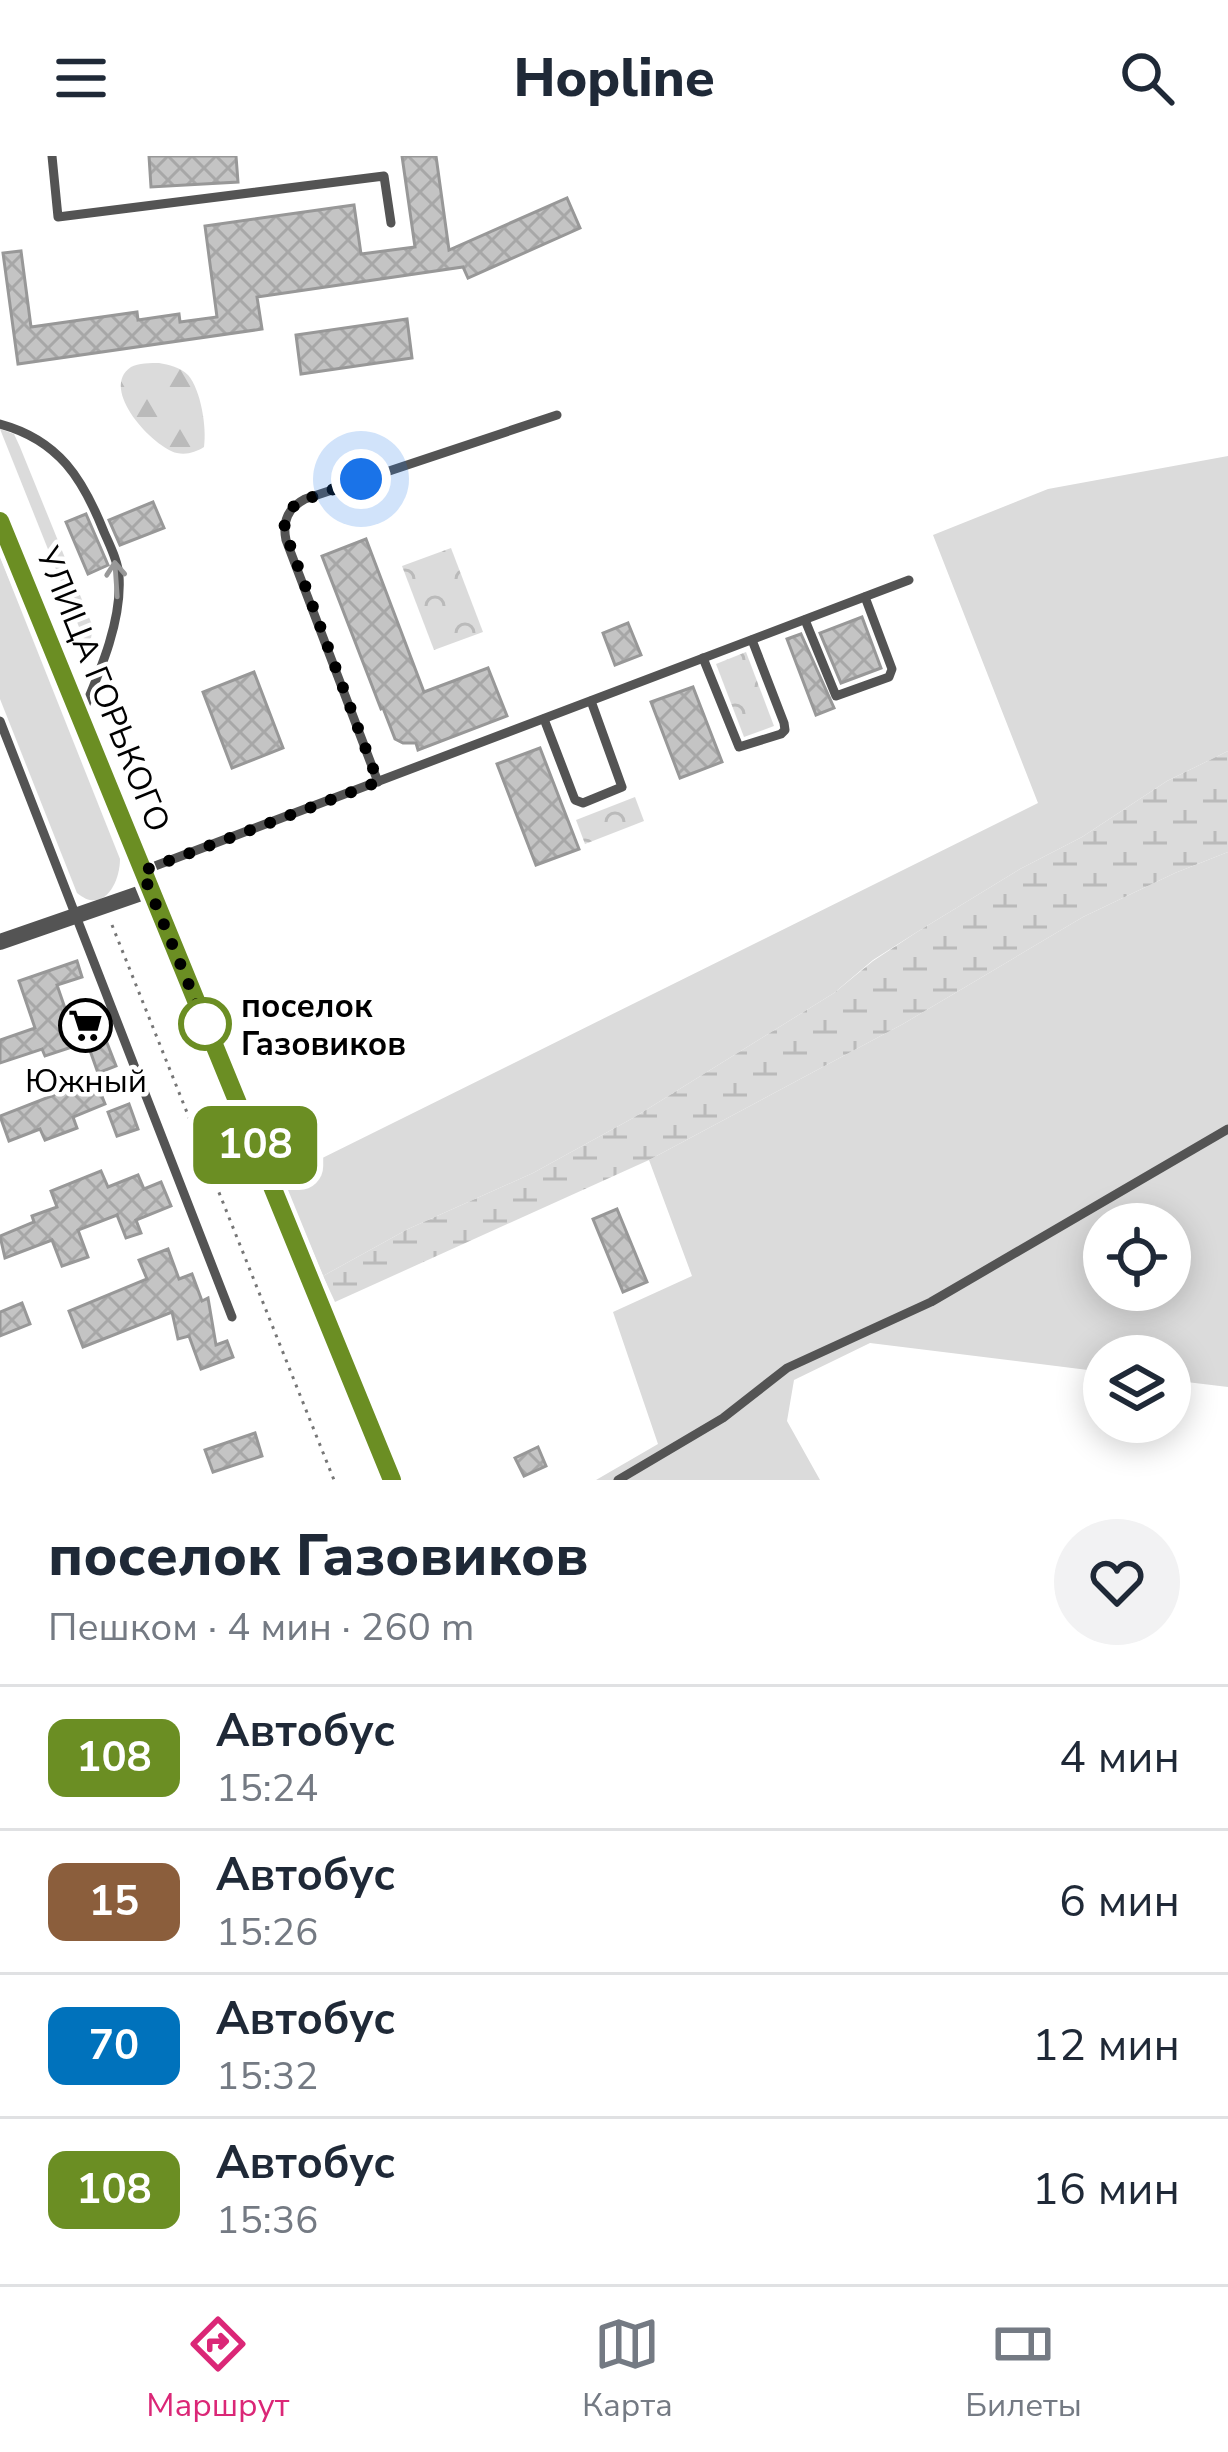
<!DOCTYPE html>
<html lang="ru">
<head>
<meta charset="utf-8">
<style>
  :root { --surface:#fff; --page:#f2f2f3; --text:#1f2937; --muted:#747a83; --line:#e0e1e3; --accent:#db2777 }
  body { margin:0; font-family:"Nunito Sans",sans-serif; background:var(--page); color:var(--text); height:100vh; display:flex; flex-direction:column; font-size:45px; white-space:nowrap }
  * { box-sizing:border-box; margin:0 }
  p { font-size:39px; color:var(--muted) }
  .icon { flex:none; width:66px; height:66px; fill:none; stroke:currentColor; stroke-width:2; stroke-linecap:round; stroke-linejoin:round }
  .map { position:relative; height:1324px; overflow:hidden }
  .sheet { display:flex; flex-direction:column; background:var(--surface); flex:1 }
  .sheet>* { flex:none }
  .badge { padding:0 24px; border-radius:18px; font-size:42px; line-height:78px }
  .fabs { position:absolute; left:1083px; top:1047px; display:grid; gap:24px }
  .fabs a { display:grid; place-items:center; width:108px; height:108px; border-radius:50%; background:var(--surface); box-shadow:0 6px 30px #0003; font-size:60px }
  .you { position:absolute; width:60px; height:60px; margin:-30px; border:9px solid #fff; border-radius:50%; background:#1a73e8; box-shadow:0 0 0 18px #1a73e833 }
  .map>.badge { position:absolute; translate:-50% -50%; box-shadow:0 0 0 6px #fff }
  .round { display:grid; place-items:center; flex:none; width:126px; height:126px; border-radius:63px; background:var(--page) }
  .head { display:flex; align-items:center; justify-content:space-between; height:204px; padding:0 48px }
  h1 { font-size:57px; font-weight:800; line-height:90px }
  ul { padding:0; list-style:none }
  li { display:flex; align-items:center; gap:36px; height:144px; padding:0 48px; border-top:3px solid var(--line) }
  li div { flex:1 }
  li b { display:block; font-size:45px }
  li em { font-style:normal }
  li .badge { min-width:132px; font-weight:700; text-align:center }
  header { display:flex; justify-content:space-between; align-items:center; height:156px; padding:0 48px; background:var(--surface); font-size:54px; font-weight:800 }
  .dock { display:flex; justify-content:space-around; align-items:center; height:168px; border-top:3px solid var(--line); background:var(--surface); font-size:33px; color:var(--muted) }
  .dock a { display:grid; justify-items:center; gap:6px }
  .dock .on { color:var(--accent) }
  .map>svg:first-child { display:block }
  .grass { fill:#dbdbdb; fill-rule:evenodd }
  .forest { fill:url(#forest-firs) }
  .wetland { fill:url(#wetland-marsh) }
  .park { fill:url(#park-crowns) }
  .building { fill:url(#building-cross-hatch); stroke:#989898; stroke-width:3 }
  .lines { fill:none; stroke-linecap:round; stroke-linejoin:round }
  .path { stroke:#767676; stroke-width:3; stroke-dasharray:3 6; stroke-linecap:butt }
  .lane { stroke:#545454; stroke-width:9 }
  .street { stroke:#545454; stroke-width:16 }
  .secondary { stroke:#212121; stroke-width:24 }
  .oneway { stroke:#989898 }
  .line-casing { stroke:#fff; stroke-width:27 }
  .line { stroke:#6b8e23; stroke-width:18 }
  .walk { stroke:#000; stroke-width:12; stroke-dasharray:0 21.6 }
  .stop-dot { fill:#fff; stroke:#6b8e23; stroke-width:6 }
  .labels { text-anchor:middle; stroke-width:9; stroke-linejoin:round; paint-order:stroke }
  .street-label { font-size:33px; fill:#000; stroke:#fff }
  .stop-label { font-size:33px; font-weight:bold; fill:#000; stroke:#fff; text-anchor:start }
  .poi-label { font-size:33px; fill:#000; stroke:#fff }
</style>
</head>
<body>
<header><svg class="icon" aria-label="menu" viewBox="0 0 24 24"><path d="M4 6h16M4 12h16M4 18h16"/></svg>Hopline<svg class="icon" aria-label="search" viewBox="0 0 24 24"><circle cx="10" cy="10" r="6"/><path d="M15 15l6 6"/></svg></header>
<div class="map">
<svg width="1228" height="1324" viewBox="0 0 1228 1324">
  <defs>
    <pattern id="forest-firs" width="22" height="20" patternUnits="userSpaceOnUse" patternTransform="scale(3)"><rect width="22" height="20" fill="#dbdbdb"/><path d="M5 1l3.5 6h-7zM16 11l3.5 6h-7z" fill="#bababa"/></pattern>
    <pattern id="wetland-marsh" width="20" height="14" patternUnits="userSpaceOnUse" patternTransform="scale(3)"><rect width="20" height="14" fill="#dbdbdb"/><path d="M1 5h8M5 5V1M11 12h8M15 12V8" fill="none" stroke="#bababa"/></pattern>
    <pattern id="park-crowns" width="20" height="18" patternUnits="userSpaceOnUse" patternTransform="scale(3)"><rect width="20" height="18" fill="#dbdbdb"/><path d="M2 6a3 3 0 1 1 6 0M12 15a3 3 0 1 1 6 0" fill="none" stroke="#bababa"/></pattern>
    <pattern id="building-cross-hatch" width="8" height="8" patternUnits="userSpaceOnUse" patternTransform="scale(3)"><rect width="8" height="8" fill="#c4c4c4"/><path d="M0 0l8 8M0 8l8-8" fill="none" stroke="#a7a7a7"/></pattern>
  </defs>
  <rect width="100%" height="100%" fill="#fff"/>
  <g class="grass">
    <path d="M0,273L14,278L20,291L93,471L91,482L85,486Z"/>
    <path d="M1228,300V595L1167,625L1082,681L1020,713L917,776L873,804L834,837L633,962L533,1017L408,1073L323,1120L282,1022L1038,647L933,379L1048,333Z"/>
    <path d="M0,401L120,703C120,727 103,759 77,737L0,543Z"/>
    <path d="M1228,696V1231L1170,1224V1200H1104V1216L870,1187L794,1224L787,1265L820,1324H596L658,1288L613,1156L692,1120L649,1004L903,868L1083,761L1175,717ZM1104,1068H1170V1134H1104Z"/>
  </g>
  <path class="forest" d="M159,207C169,209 180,211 188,219C201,234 207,272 204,291C196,296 187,299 177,297C154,292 98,233 131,211C138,207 151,207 159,207Z"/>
  <path class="wetland" d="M1228,595V696L1175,717L1083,761L903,868L649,1004L335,1146L323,1120L408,1073L533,1017L633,962L834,837L873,805L917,776L1020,713L1082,681L1167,625Z"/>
  <g class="park">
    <path d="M451,392L483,476L434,494L402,410Z"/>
    <path d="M746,496L774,570L744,581L716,508Z"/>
    <path d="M635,641L644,665L585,688L576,664Z"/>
  </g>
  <g class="building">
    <path d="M149,0H236L238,26L151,31Z"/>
    <path d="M402,0H436L449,94L567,42L580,72L468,122L463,111L257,141L262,173L18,208L3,97L21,95L31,171L137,156L138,164L179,158L180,166L217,161L205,70L354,49L361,98L415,91Z"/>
    <path d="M407,163L412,202L301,218L296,179Z"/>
    <path d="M153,346L164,372L120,389L109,364Z"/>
    <path d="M86,358L108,409L88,418L66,366Z"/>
    <path d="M366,383L424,536L488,512L507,560L418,594L416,587H403L395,583L383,552L381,553L322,400Z"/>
    <path d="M862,461L881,512L841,527L820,477Z"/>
    <path d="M628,467L641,499L615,509L603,477Z"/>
    <path d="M801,478L834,552L816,559L787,483Z"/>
    <path d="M254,516L283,592L232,612L203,536Z"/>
    <path d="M693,531L722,606L680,622L651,546Z"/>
    <path d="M540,592L579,693L536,709L497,608Z"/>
    <path d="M77,805L82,821L57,829L68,861L93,851L116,910L98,917L87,886L45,900L42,893L0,907V884L35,872L19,825Z"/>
    <path d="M95,923L105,948L73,961L77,972L45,984L40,973L9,985L0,960Z"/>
    <path d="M129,948L138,973L117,980L108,956Z"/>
    <path d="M101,1015L108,1031L138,1019L144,1033L161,1026L171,1050L136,1064L141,1077L126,1082L117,1059L78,1074L88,1101L62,1110L52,1084L5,1102L0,1080L34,1066L32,1060L57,1051L51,1035Z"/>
    <path d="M617,1053L647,1126L623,1136L593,1063Z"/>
    <path d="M168,1093L179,1123L192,1118L202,1145L208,1142L216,1189L227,1185L233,1201L201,1213L189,1180L178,1183L172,1156L83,1191L69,1155L147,1123L139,1104Z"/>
    <path d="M22,1147L30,1168L0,1180V1156Z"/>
    <path d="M255,1277L262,1300L213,1316L205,1294Z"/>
    <path d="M538,1291L546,1310L524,1320L515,1302Z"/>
  </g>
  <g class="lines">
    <path class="path" d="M112,769L334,1324"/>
    <g class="lane">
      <path d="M52,0L58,61L384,20L391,67"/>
      <path d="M0,268C59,284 83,323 104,376C110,390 118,405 119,420C122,464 101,513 84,553"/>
      <path d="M805,464L836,540L889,521L892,513L865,441"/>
      <path d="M703,502L739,591L781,578L785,574L784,567L752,484"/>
      <path d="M544,563L575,644L583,647L622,631L591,545"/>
      <path d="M0,565L232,1161"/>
      <path d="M378,626L286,384C282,365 288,352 305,343L557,259"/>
      <path d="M147,713L909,424"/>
      <path d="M618,1324L723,1262L787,1212L931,1146L1228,973"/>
    </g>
    <path class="street" d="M0,786L150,734"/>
    <path class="secondary" d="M0,365L392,1324"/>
  </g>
  <defs><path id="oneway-shaft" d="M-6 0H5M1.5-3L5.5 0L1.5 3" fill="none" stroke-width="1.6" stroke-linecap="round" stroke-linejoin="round" transform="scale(3)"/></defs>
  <use class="oneway" href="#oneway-shaft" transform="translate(116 423) rotate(-94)"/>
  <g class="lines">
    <defs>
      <path id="line" d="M0,365L392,1324"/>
    </defs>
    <use href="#line" class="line-casing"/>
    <use href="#line" class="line"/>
    <path class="walk" d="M205,868L142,715L378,626L284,373L286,361L296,347L361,323"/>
  </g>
  <defs>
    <symbol id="supermarket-ring" viewBox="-11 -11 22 22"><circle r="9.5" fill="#fff" stroke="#000" stroke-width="1.5"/><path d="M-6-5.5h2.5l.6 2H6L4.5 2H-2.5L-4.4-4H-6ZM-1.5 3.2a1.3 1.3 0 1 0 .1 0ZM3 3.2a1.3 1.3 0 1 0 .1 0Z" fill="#000"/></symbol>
  </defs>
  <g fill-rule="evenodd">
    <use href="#supermarket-ring" x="56" y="840" width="59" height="59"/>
  </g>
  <circle class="stop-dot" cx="205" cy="868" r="24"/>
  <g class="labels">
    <g class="street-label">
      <text transform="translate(104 533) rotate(68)" y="12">УЛИЦА ГОРЬКОГО</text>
    </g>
    <g class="stop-label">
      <text x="241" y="861">поселок<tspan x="241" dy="38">Газовиков</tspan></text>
    </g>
    <g class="poi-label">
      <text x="86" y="936">Южный</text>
    </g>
  </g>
</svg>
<div class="fabs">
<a><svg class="icon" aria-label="locate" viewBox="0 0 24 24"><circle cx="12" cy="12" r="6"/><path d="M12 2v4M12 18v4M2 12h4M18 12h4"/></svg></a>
<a><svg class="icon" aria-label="layers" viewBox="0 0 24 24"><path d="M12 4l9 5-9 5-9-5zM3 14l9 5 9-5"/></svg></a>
</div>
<div class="you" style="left:361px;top:323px"></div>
<b class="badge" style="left:255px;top:989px;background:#6b8e23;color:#fff">108</b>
</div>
<section class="sheet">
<div class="head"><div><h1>поселок Газовиков</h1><p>Пешком · 4 мин · 260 m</p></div><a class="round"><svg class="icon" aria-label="heart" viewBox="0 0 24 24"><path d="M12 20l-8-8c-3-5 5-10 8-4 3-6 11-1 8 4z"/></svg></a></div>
<ul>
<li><span class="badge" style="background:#6b8e23;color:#fff">108</span><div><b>Автобус</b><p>15:24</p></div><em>4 мин</em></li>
<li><span class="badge" style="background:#8b5e3c;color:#fff">15</span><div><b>Автобус</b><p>15:26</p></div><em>6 мин</em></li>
<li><span class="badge" style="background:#0072bc;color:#fff">70</span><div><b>Автобус</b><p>15:32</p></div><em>12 мин</em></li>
<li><span class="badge" style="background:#6b8e23;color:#fff">108</span><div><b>Автобус</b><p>15:36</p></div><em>16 мин</em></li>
</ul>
</section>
<nav class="dock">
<a class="on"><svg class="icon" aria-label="directions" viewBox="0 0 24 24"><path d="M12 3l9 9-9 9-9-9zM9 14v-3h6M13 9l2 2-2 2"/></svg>Маршрут</a>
<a><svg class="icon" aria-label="map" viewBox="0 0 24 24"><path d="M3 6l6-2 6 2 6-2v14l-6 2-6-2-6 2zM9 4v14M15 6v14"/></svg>Карта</a>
<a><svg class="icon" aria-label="tickets" viewBox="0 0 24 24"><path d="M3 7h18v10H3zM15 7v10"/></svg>Билеты</a>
</nav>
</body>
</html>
